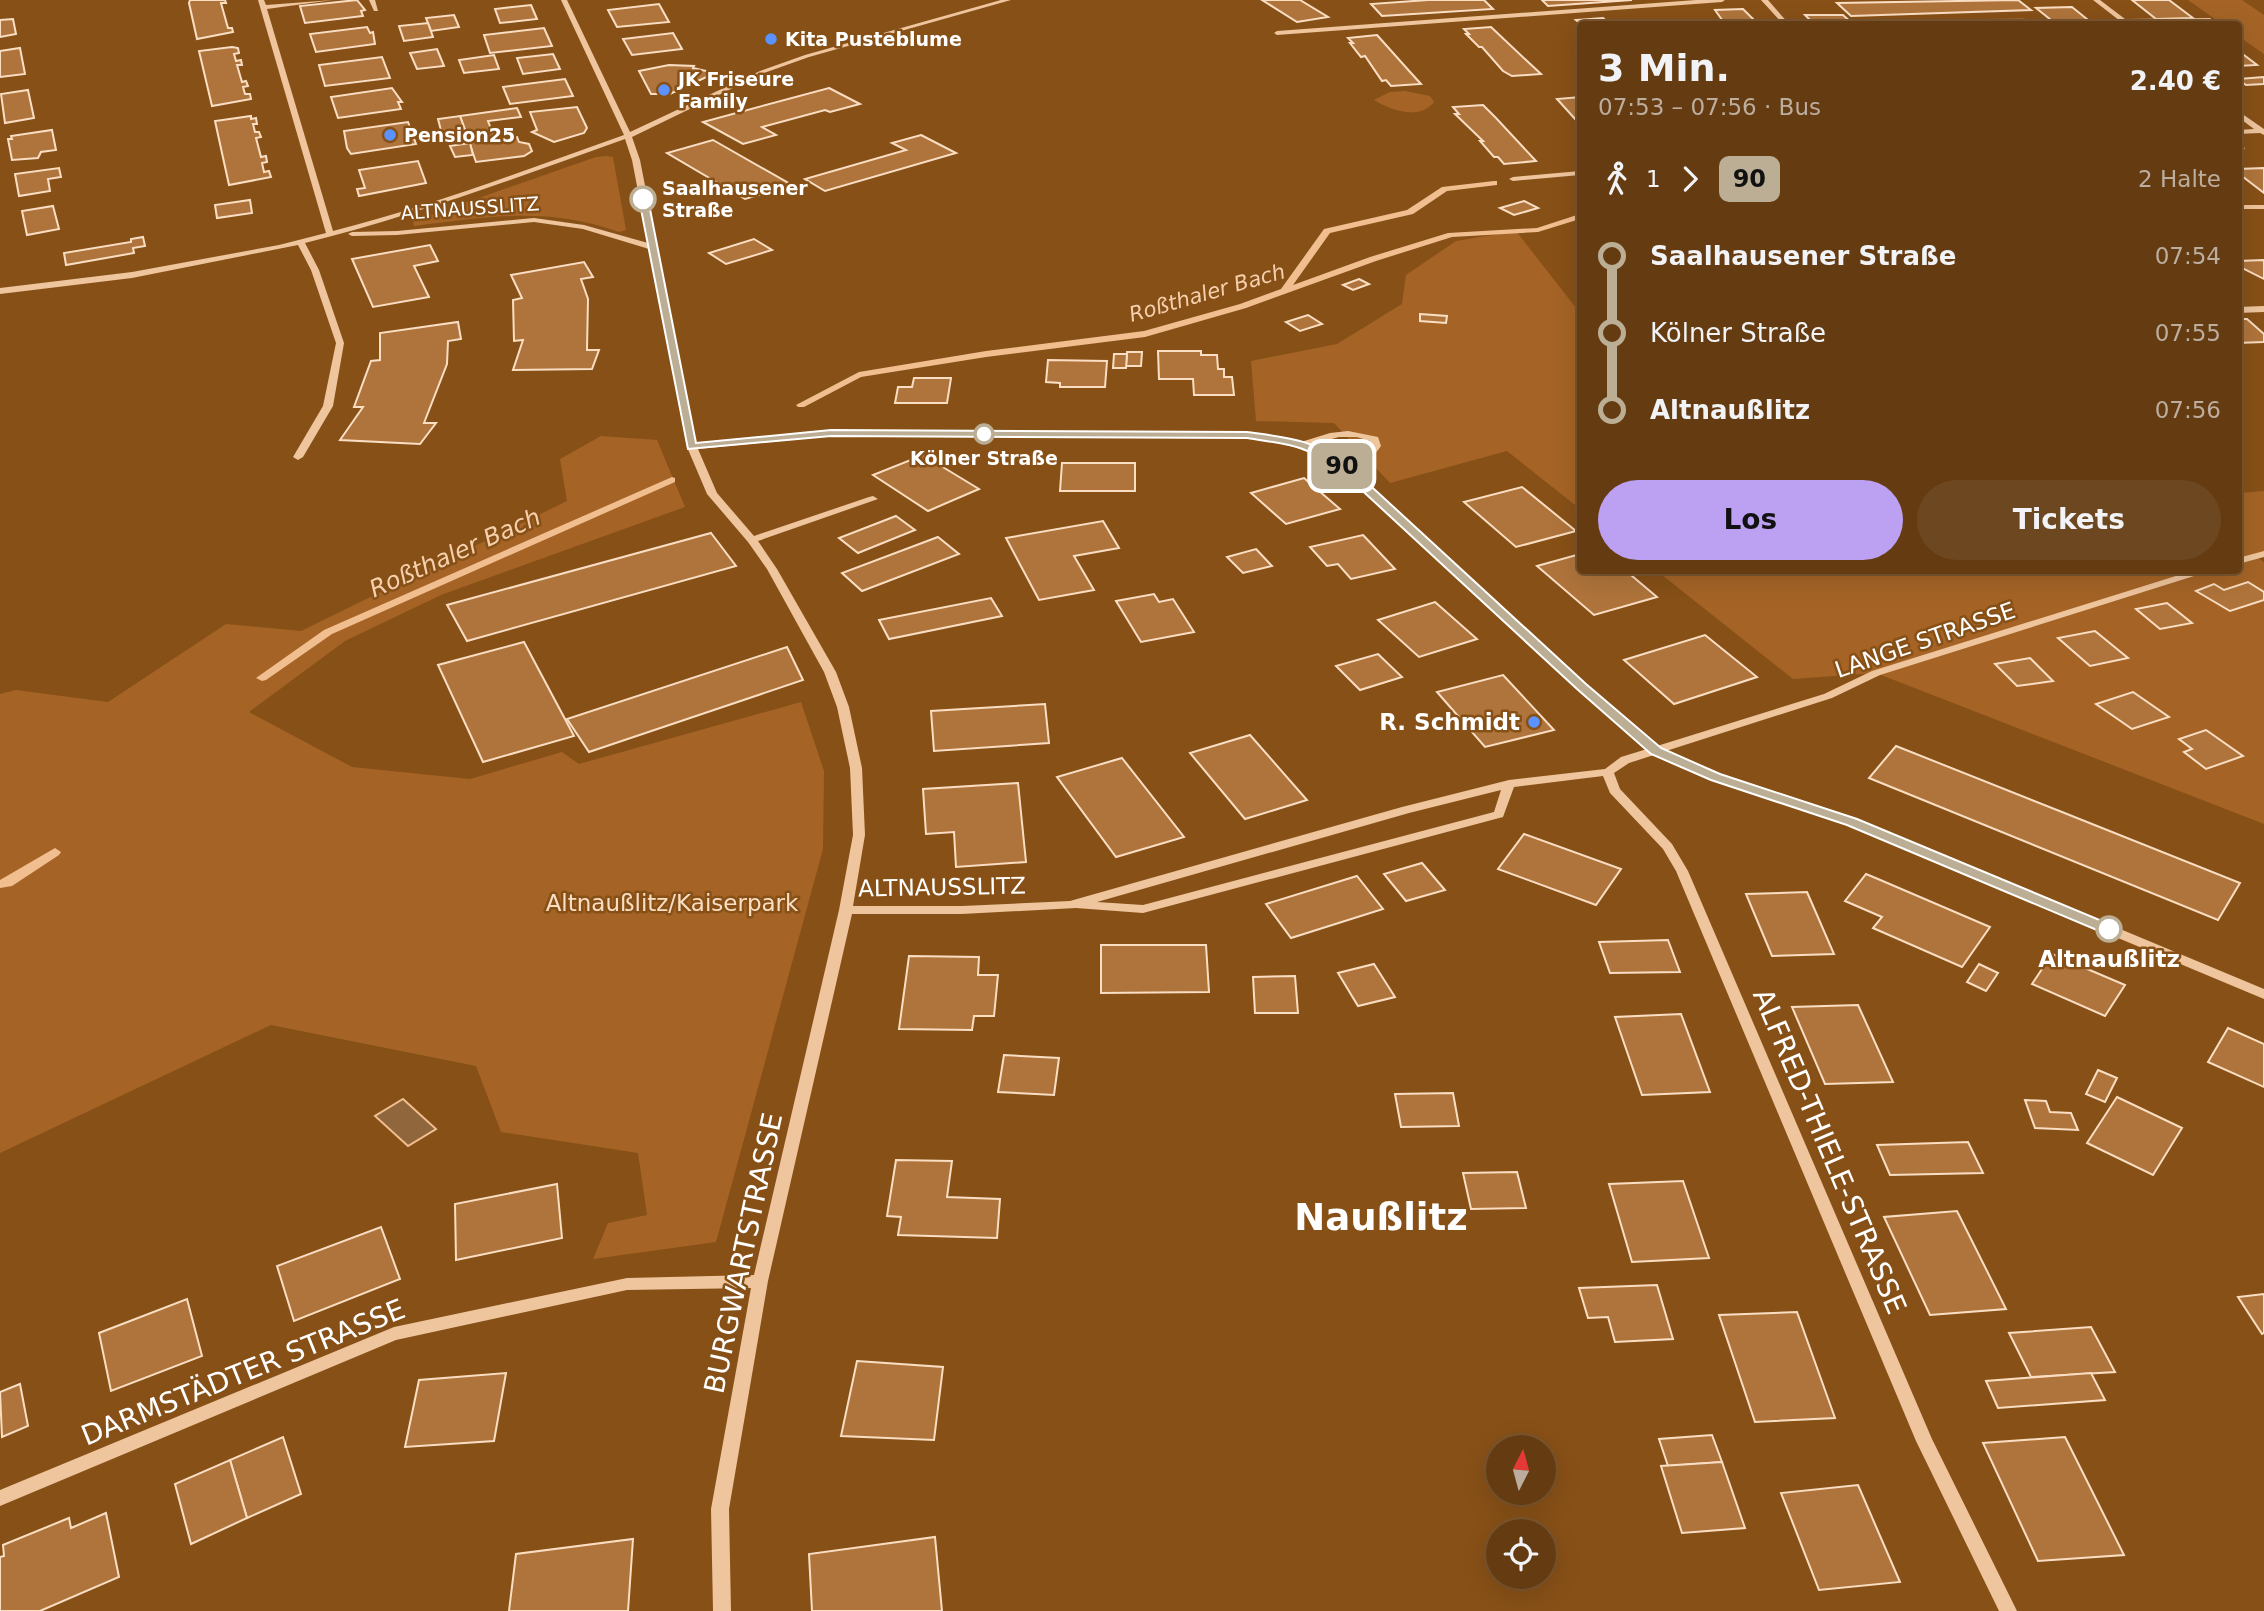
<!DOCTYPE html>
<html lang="de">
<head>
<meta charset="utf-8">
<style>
  :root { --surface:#653c11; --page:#6d471f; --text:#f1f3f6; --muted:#bcad9f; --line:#795631; --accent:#bca0f2 }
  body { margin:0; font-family:"DejaVu Sans",sans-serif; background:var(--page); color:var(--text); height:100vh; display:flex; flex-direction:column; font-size:26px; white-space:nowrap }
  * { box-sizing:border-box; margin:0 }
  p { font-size:23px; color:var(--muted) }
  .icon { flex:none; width:38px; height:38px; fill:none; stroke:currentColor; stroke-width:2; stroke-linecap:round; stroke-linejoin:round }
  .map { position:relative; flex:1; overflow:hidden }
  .panel { position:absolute; left:1577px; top:21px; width:665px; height:553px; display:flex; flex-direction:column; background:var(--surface); border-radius:7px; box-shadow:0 7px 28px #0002,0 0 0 2px var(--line) }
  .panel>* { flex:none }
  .badge { padding:0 14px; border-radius:10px; font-size:24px; line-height:46px }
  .needle { width:46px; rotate:6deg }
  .buttons { position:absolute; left:1486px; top:1435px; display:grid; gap:14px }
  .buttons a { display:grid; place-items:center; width:70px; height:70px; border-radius:50%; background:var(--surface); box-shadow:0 7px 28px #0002,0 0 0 2px var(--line); font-size:35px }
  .map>.badge { position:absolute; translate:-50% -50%; box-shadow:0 0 0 4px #fff }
  .legs { display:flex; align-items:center; gap:10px; height:77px; padding:0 21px; font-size:23px }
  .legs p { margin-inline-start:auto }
  .head { display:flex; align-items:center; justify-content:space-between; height:119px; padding:0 21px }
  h1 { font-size:38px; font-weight:700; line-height:52px }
  .primary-button { display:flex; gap:14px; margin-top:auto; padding:14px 21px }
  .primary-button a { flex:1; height:80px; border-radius:42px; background:var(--accent); color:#111; font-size:28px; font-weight:700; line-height:80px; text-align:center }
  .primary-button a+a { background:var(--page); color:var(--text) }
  ul { padding:0 21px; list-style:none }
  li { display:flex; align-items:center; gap:24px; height:77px; font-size:26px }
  li i { display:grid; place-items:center; width:10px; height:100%; margin:0 9px; background:currentColor }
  li i::after { content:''; width:18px; height:18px; margin:-9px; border:5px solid; border-radius:50%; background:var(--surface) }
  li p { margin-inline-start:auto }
  li:first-child i { background:linear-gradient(#0000 50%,currentColor 0) }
  li:last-child i { background:linear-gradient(currentColor 50%,#0000 0) }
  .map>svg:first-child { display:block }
  .green { fill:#a56426 }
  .water { fill:#90673c; stroke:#f1be8f; stroke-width:2 }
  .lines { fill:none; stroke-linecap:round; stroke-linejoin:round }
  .stream { fill:#f1be8f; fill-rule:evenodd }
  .building { fill:#af743b; stroke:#fadec3; stroke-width:2 }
  .minor { fill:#eec59d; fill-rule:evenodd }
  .line-1 { fill:#bcae94; stroke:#fff; stroke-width:2 }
  .poi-dot { fill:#5a93ff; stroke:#875017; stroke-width:2.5 }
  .stop-1-dot { fill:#fff; stroke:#bcae94; stroke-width:3.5 }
  .labels { text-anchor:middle; stroke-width:5; stroke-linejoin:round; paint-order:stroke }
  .far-poi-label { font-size:19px; font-weight:bold; fill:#fff; stroke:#875017; text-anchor:start }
  .far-stop-label { font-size:19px; font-weight:bold; fill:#fff; stroke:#875017; text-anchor:start }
  .far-street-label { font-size:19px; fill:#fff; stroke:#875017 }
  .far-water-label { font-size:21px; font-style:italic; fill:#f6d0ad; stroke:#875017 }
  .street-label { font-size:23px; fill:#fff; stroke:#875017 }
  .poi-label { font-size:23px; font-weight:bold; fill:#fff; stroke:#875017; text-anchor:end }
  .park-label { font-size:23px; fill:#fadec3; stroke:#875017 }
  .stop-label { font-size:23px; font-weight:bold; fill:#fff; stroke:#875017 }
  .water-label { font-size:24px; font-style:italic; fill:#f6d0ad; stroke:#875017 }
  .near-street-label { font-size:28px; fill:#fff; stroke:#875017 }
  .near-district-label { font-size:37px; font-weight:bold; fill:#fff; stroke:#875017 }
</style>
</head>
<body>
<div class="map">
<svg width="2264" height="1611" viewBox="0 0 2264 1611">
  <rect width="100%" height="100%" fill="#875017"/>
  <g class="green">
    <path d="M2188,0H2242L2264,15V54L2238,36V24H2222Z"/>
    <path d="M2024,18L2033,24H1879L1877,22Z"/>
    <path d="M1405,91L1430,96L1434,102C1420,121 1390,110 1374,100L1390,92Z"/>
    <path d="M606,156L613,157L626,230L619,232C545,206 490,217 414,226L413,221L596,157Z"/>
    <path d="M1516,231L1580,313V509L1507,451L1390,483L1334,423L1256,421L1251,361L1337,344L1402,304L1406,275L1456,241Z"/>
    <path d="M601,436L657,440L685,507L441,595L345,641L249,712L352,767L470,779L562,752L579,764L801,702L824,771L823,849L716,1242L593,1259L608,1223L647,1215L638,1153L501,1132L476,1066L271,1025L0,1153V694L16,690L108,702L226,624L301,631L567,501L560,459Z"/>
    <path d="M2264,491V554L2255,556L2264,562V824L1876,673L1793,679L1657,571L2238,570V493Z"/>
  </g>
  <path class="water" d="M403,1099L436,1129L408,1146L375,1116Z"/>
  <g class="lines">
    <g class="stream">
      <path d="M2238,147H2244L2245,149L2238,151Z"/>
      <path d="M1494,181H1497V185L1447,191L1413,214L1330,233L1293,285L1370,257L1448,233L1537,228L1580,214V219L1538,232L1452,237L1376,261L1246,308L1145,337L986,357L861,377L804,407H798L796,405L859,372L986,351L1144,331L1240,304L1281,289L1324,229L1407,210L1442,187Z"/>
      <path d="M672,477L675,478V482L332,634L266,680L262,681L256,678L324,630Z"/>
      <path d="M55,848L61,852L59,855L12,886L0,888V880Z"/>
    </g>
  </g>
  <g class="building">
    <path d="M190,0H225L226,3H221L228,28H232L233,32L197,39L189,3Z"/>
    <path d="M357,0L365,10L361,11L363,16L305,23L300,6Z"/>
    <path d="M1262,0H1300L1328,17L1297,22Z"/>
    <path d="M1428,0H1484L1493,9L1382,16L1371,4Z"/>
    <path d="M1542,0H1632L1548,6Z"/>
    <path d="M2018,0L2031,10L1851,16L1837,3Z"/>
    <path d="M2132,0H2169L2193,18L2156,19Z"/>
    <path d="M659,4L669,22L617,27L608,10Z"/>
    <path d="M531,5L537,19L500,23L495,9Z"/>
    <path d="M2072,7L2093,24H2056L2036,8Z"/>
    <path d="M1743,9L1758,24H1725L1715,10Z"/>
    <path d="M454,15L459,27L431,31L426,18Z"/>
    <path d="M1805,15H1843L1853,24H1814Z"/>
    <path d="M1603,18L1610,24H1581L1576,20Z"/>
    <path d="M13,19L16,34L0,37V20Z"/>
    <path d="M428,23L433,37L404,41L399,26Z"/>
    <path d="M367,27L370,33L373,32L375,44L316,52L310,34Z"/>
    <path d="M1491,27L1526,60L1541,74L1512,76L1503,71L1482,47H1479L1466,34H1469L1464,29Z"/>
    <path d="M544,28L552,46L490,53L484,35Z"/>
    <path d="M673,33L682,49L632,55L623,39Z"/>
    <path d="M1377,35L1411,73L1421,84L1391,86L1386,80L1382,81L1365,56L1361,57L1350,43H1353L1348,38Z"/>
    <path d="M232,47L238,48L239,53L234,54L236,61L241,60L242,65H237L242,82L246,81L248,86L243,87L245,94H250L251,99L212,106L199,51Z"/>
    <path d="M20,48L25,74L0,77V51Z"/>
    <path d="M437,49L444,66L417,69L410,53Z"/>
    <path d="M2238,51L2244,55L2257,65L2238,66Z"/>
    <path d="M553,54L560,69L523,74L517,58Z"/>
    <path d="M494,55L499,69L464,73L459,60Z"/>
    <path d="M382,57L390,78L325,86L319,65Z"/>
    <path d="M669,65L694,66L693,68L715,73L670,94H651L639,71Z"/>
    <path d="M2264,77V84L2246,85L2238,79Z"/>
    <path d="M565,79L573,96L510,104L503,87Z"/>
    <path d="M392,88L402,102H398L401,109L338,118L331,97Z"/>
    <path d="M829,88L860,104L830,112L825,110L762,127L776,135L743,144L703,122Z"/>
    <path d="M28,90L34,118L5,123L1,94Z"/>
    <path d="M1580,97V121L1576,120L1557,99Z"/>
    <path d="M1483,105L1496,118L1536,161L1504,164L1498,157H1494L1480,141H1483L1455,114H1459L1453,107Z"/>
    <path d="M577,107L587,128L584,133L554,142L532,132L537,130L530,112Z"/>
    <path d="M517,108L521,117L488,121L495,139L517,137L519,142L529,144L532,151L524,156L476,162L460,116Z"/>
    <path d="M251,116V119L256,118L257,124H253L255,132H259L261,137L256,138L261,157L266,156L267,162L262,163L264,172L269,171L271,177L229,185L215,121Z"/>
    <path d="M460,116L467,135L443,138L438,119Z"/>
    <path d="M408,122L416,144L351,154L347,148L344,131Z"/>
    <path d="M52,130L56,150L41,152L38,158L12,160L8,139H12L11,136Z"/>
    <path d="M921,135L956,153L825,191L805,179L906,150L892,143Z"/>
    <path d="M713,140L792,185L745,199L667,153Z"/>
    <path d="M470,143L473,155L455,157L450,146Z"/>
    <path d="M418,161L426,183L359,196L357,189L365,188L359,170Z"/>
    <path d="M59,168L61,177L48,179L50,191L19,196L15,174Z"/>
    <path d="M2264,168V193L2238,173V169Z"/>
    <path d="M250,200L252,213L217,218L215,205Z"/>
    <path d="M1524,201L1538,208L1514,215L1500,208Z"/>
    <path d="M53,206L59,229L27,235L22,211Z"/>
    <path d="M143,237L145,246L133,248L134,253L66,265L64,253L131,242V239Z"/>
    <path d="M754,239L772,250L726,264L709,253Z"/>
    <path d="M430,245L438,261L414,266L429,297L373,307L352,259Z"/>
    <path d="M2264,260V279L2238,266V261Z"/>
    <path d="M584,262L593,277L581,279L588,299L587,350H599L592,369L513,370L523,340L514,341L513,300L522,298L511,275Z"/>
    <path d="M1359,279L1369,284L1353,290L1343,285Z"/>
    <path d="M1420,314L1447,316L1446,323L1420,321Z"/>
    <path d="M1308,315L1322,324L1300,331L1286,322Z"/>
    <path d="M2238,319H2247L2264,334V342L2238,343Z"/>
    <path d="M458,322L461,339L448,341L447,364L424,423H436L420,444L340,440L363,407H354L371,361L380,360V333Z"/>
    <path d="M1158,351H1201V355H1217L1218,369H1224V377H1232L1234,395H1194L1193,379H1159Z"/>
    <path d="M1127,352H1142L1141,366H1126Z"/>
    <path d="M1114,354H1127L1126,368H1113Z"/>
    <path d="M1048,360L1107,361L1105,387H1060V383L1046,382Z"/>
    <path d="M914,378H951L947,403H895L898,387H912Z"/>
    <path d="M923,455L979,489L928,511L873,475Z"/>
    <path d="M1062,463H1135V491H1060Z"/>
    <path d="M1304,478L1340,509L1286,524L1251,493Z"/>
    <path d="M1522,487L1576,531L1516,547L1464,502Z"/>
    <path d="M896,516L915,530L858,553L839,538Z"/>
    <path d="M1103,521L1119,548L1074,556L1094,590L1039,600L1006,538Z"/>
    <path d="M711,533L736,566L467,641L447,605Z"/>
    <path d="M1363,535L1395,569L1351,579L1338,564L1327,566L1310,547Z"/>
    <path d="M938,537L959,554L862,591L842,573Z"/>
    <path d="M1256,549L1272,566L1243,573L1227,557Z"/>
    <path d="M1580,554V570H1625L1657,597L1594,615L1537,566Z"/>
    <path d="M2248,582L2264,592V600L2230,611L2196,591L2214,584L2224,590Z"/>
    <path d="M1154,594L1159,602L1173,599L1194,632L1141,642L1116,601Z"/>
    <path d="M991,598L1002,616L889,639L879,620Z"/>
    <path d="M1435,602L1477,639L1419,657L1378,620Z"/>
    <path d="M2167,603L2192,623L2160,629L2136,609Z"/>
    <path d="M2095,631L2128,658L2090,666L2058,638Z"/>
    <path d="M1705,635L1757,677L1674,704L1624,660Z"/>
    <path d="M524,642L574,736L483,762L438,665Z"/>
    <path d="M787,647L803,680L589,752L567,719Z"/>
    <path d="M1378,654L1402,677L1360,690L1336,666Z"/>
    <path d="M2030,658L2053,681L2017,686L1995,664Z"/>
    <path d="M1503,675L1554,730L1485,747L1437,692Z"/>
    <path d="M2133,692L2169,717L2132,729L2096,704Z"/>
    <path d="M1045,704L1049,743L934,751L931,711Z"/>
    <path d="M2206,730L2243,756L2206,769L2184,752L2192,749L2179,739Z"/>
    <path d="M1250,735L1307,800L1245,819L1190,753Z"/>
    <path d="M1896,746L2062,812L2240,883L2218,920L1869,778Z"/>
    <path d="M1122,758L1184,837L1116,857L1057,777Z"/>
    <path d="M1018,783L1026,862L956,867L954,832L926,834L923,789Z"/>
    <path d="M1524,834L1621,869L1596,905L1498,869Z"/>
    <path d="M1422,863L1445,890L1406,901L1384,874Z"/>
    <path d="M1866,874L1878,879L1990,927L1962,967L1873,928L1882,917L1845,901Z"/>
    <path d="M1357,876L1383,909L1291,938L1266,904Z"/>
    <path d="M1807,892L1834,954L1772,956L1746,894Z"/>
    <path d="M1668,940L1680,972L1610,973L1599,942Z"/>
    <path d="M1101,945H1206L1209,992L1101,993Z"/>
    <path d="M2052,954L2125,985L2105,1016L2032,984Z"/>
    <path d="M909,956L979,957L978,975H998L994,1016H974L972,1030L899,1029Z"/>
    <path d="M1374,964L1395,997L1358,1006L1338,973Z"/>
    <path d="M1979,964L1998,973L1986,991L1967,982Z"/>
    <path d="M1295,976L1298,1013H1255L1253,977Z"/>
    <path d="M1858,1005L1893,1082L1825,1084L1792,1007Z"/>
    <path d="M1681,1014L1710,1092L1642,1095L1615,1017Z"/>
    <path d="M2228,1028L2264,1044V1087L2208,1062Z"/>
    <path d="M1004,1055L1059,1058L1054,1095L998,1092Z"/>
    <path d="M2098,1070L2117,1078L2105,1102L2086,1094Z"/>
    <path d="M1453,1093L1459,1126L1401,1127L1395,1094Z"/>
    <path d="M2117,1097L2182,1128L2153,1175L2087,1143Z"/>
    <path d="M2025,1100L2046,1101L2050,1112L2071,1113L2078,1130L2035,1128Z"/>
    <path d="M1968,1142L1983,1173L1890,1175L1877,1145Z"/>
    <path d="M896,1160L952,1161L947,1197L1000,1199L997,1238L898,1235L901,1217L887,1216Z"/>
    <path d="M1517,1172L1526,1208L1471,1209L1463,1173Z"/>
    <path d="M1683,1181L1709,1258L1632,1262L1609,1184Z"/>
    <path d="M557,1184L562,1238L456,1260L455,1204Z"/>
    <path d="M1957,1211L2006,1309L1930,1315L1884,1217Z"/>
    <path d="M381,1227L400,1279L294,1321L277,1266Z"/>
    <path d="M1657,1285L1673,1339L1615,1342L1608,1317L1588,1318L1579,1288Z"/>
    <path d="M2264,1294V1333L2262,1334L2238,1297Z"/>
    <path d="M187,1299L202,1356L111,1391L99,1333Z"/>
    <path d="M1797,1312L1835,1418L1755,1422L1719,1315Z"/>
    <path d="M2091,1327L2115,1372L2031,1377L2009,1333Z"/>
    <path d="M857,1361L943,1367L934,1440L841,1436Z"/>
    <path d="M506,1373L494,1441L405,1447L419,1380Z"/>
    <path d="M2091,1373L2105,1400L1998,1408L1986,1381Z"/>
    <path d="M20,1384L28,1426L2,1437L0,1392Z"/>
    <path d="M1712,1435L1722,1462L1668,1466L1659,1439Z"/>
    <path d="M283,1437L301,1494L247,1518L230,1460Z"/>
    <path d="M2065,1437L2124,1555L2038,1561L1983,1443Z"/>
    <path d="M230,1460L247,1518L191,1544L175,1484Z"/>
    <path d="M1722,1462L1745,1528L1682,1533L1661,1466Z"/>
    <path d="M1858,1485L1900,1582L1819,1590L1781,1493Z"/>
    <path d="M106,1513L119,1577L40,1611H0V1557L4,1556L3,1545L69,1518L71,1528Z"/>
    <path d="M935,1537L942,1611H812L809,1554Z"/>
    <path d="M633,1539L628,1611H509L516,1554Z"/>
  </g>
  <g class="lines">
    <g class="minor">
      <path d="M258,0H264L266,5L333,0L267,9L333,231C432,206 528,169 624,135L561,0H567L630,132L760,71L805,55L1001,0H1011L809,57L764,73L632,137L640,160L696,444L831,430L1247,432L1301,442L1330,433L1348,431L1378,437L1381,446L1372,458L1351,469L1585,684L1657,746L1824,694L1872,671L2195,570H2213L1880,675L1832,698L1666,751L1719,774L1856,819L2264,989V999L1848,825L1711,780L1654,755L1629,763L1614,773L1620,789L1672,844L1688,871L1932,1439L2017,1611H1999L1916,1441L1676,871L1663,849L1610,793L1603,776L1514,787L1503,817L1143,913L1076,908L962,914H852L768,1281L729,1509L731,1611H713L711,1509L751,1288L627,1290L396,1340L0,1506V1490L394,1327L627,1278L754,1275L839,910L853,835L850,768L837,707L824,672L767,569L748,542L707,494L687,447L649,249L583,229L534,222L397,235L352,236L348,234L352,232L397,231L534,218L584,225L648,243L632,160L625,139C519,177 414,216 305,243L319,270L344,343L333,406L303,457L298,460L293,457L323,406L336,343L311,270L298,245L132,278L0,294V288L132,272L279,245L326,233ZM831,436L1247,438C1283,442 1311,450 1342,470L1577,688L1647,749L1621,757L1605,769L1509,780L1402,807L1070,901L962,906H853L865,835L862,768L849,707L836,672L777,569L758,541L878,499L873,496L869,497L754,536L717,493L698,449ZM1339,437H1357L1370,441L1371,446L1366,454L1345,464L1310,445ZM1501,790L1494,812L1143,905L1097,902L1409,813Z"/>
      <path d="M369,0H375L378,11H374Z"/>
      <path d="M1696,0H1725L1722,2L1277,35L1274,33L1277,31Z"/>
      <path d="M1761,0H1768L1789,24H1783Z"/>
      <path d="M2093,0H2100L2125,19L2210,18L2213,20L2210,22L2124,24Z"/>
      <path d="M2238,111L2264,129V135L2260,133L2238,134V130L2254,129L2238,117Z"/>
      <path d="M1580,171V175L1513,181L1509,179L1513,177Z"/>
      <rect x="2238" y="205" width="26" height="4"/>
      <path d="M2264,306V312L2238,313V307Z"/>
      <path d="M2264,551V557L2238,564V558Z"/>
    </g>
  </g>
  <path class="line-1" d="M643,196L648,199L696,443L831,430L1247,432C1291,438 1312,439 1349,466L1586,684L1661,748L1720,774L1857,819L2114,926L2116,929L2109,934L2104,933L1847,825L1711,780L1651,754L1577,689L1341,471C1305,444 1290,445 1247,438L831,436L688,449L639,199Z"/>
  <g class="poi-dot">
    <circle cx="771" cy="39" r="7"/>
    <circle cx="664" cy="90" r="7"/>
    <circle cx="390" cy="135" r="7"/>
    <circle cx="1534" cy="722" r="7"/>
  </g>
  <g class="stop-1-dot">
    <circle cx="643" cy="199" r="12"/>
    <circle cx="984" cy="434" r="9"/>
    <circle cx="2109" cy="929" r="12"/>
  </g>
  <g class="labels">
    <g class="far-poi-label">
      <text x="785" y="46">Kita Pusteblume</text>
      <text x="678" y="86">JK Friseure<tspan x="678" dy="22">Family</tspan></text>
      <text x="404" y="142">Pension25</text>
    </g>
    <g class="far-stop-label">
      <text x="662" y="195">Saalhausener<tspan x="662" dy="22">Straße</tspan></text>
      <text x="984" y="465" text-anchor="middle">Kölner Straße</text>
    </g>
    <g class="far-street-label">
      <text transform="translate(470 208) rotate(-4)" y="7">ALTNAUSSLITZ</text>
    </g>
    <g class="far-water-label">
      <text transform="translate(1207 293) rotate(-16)" y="7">Roßthaler Bach</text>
    </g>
    <g class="street-label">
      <text transform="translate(1925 640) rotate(-19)" y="8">LANGE STRASSE</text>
      <text transform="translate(942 887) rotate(-1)" y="8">ALTNAUSSLITZ</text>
    </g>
    <g class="poi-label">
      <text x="1520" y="730">R. Schmidt</text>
    </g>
    <g class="park-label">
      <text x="672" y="911">Altnaußlitz/Kaiserpark</text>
    </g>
    <g class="stop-label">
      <text x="2109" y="967">Altnaußlitz</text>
    </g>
    <g class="water-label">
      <text transform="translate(455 553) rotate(-24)" y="8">Roßthaler Bach</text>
    </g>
    <g class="near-street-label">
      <text transform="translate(1830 1151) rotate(67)" y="10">ALFRED-THIELE-STRASSE</text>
      <text transform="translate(743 1253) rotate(-78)" y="10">BURGWARTSTRASSE</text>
      <text transform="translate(243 1372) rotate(-22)" y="10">DARMSTÄDTER STRASSE</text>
    </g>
    <g class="near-district-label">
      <text x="1381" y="1230">Naußlitz</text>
    </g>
  </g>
</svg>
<div class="buttons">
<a><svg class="needle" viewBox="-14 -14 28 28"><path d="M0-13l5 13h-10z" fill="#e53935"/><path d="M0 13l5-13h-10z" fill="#bcad9f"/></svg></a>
<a><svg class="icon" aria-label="locate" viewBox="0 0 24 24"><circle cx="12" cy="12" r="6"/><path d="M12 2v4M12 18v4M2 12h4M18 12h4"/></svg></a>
</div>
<b class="badge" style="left:1342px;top:466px;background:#bcae94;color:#111">90</b>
<section class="panel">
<div class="head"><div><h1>3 Min.</h1><p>07:53 – 07:56 · Bus</p></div><b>2.40 €</b></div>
<div class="legs"><svg class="icon" aria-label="walk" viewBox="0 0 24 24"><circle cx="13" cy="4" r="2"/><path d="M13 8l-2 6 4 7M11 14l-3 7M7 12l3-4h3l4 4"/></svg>1<svg class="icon" aria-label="forward" viewBox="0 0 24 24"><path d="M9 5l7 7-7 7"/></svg><b class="badge" style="background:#bcae94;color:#111">90</b><p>2 Halte</p></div>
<ul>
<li><i style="color:#bcae94"></i><b>Saalhausener Straße</b><p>07:54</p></li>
<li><i style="color:#bcae94"></i><span>Kölner Straße</span><p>07:55</p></li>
<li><i style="color:#bcae94"></i><b>Altnaußlitz</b><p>07:56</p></li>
</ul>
<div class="primary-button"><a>Los</a><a>Tickets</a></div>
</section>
</div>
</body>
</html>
